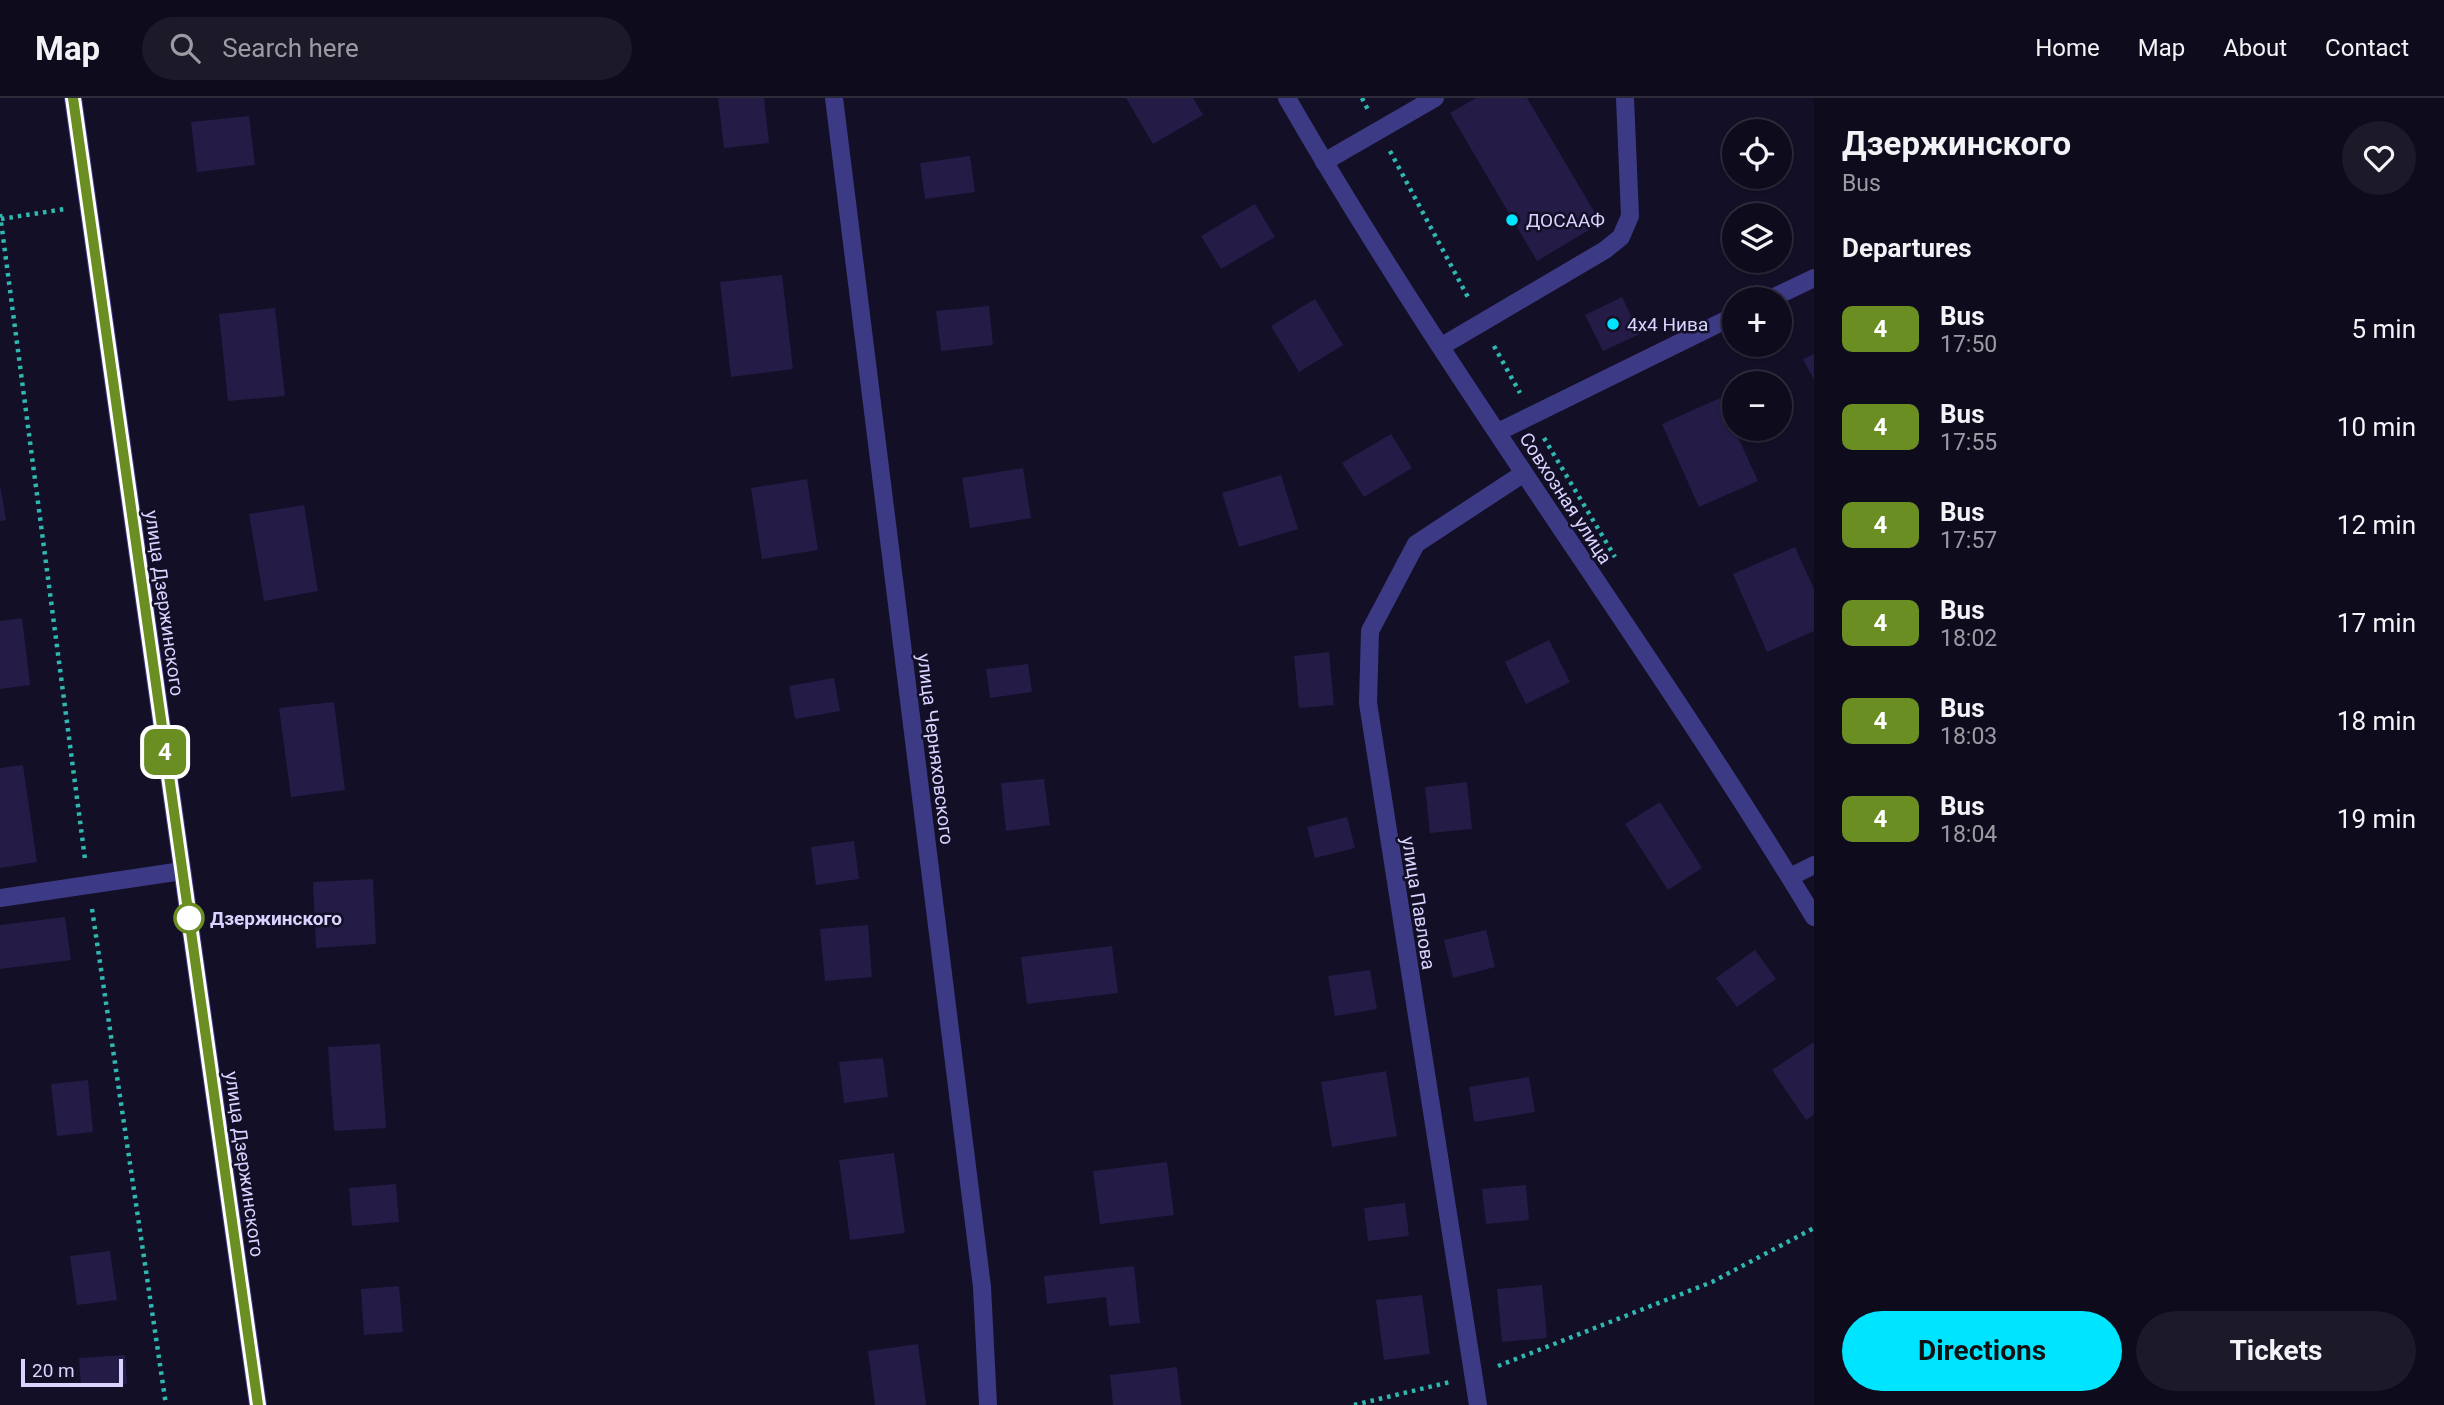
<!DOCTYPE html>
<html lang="en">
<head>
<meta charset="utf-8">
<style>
  :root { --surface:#0e0b1c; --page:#1c1929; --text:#f1f3f6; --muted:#9b9ba3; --line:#2e2b3b; --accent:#00e5ff }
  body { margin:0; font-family:Roboto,sans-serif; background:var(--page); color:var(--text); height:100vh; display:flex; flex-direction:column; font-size:26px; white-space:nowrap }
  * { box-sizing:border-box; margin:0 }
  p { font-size:23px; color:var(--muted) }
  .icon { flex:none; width:38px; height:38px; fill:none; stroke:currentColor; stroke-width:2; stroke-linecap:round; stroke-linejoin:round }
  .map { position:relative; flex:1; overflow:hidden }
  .details { display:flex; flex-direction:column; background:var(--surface); width:630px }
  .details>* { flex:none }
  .badge { padding:0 14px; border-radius:10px; font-size:24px; line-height:46px }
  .fabs { position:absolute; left:1722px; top:21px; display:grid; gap:14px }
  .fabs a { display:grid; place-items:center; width:70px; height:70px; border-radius:50%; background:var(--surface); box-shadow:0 2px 5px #0004,0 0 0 2px var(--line); font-size:35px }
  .scale { position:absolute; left:21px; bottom:18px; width:102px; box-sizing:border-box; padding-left:7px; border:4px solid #d9d4ff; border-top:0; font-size:19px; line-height:24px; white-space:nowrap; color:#d9d4ff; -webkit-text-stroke:5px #130f26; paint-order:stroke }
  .map>.badge { position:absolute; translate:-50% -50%; box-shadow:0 0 0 4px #fff }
  h2 { padding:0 28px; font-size:26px; line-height:63px }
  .round { display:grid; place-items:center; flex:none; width:74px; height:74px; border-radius:37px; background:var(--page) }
  .headline { display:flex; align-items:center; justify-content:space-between; height:119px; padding:0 28px }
  h1 { font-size:33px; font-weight:700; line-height:52px }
  .button { display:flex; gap:14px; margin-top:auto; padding:14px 28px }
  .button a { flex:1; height:80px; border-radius:42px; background:var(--accent); color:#111; font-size:28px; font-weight:700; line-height:80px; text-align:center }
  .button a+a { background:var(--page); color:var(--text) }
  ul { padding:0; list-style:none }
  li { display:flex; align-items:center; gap:21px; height:98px; padding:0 28px }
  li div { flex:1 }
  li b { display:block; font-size:26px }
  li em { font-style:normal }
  li .badge { min-width:77px; font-weight:700; text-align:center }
  header { display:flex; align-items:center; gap:42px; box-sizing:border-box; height:98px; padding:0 35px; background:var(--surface); border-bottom:2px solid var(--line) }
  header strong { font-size:33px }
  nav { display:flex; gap:38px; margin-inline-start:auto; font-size:24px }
  .search { width:490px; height:63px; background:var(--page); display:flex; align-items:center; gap:18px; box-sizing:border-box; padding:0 24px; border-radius:38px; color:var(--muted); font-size:26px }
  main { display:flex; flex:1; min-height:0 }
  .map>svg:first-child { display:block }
  .building { fill:#241b47 }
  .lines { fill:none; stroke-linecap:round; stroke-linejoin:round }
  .path { stroke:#2fb8b0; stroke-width:4.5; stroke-dasharray:3.5 5; stroke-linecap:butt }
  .service { stroke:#3d3a85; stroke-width:18 }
  .minor { stroke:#3d3a85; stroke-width:18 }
  .tertiary { stroke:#3d3a85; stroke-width:18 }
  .line-casing { stroke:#fff; stroke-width:16 }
  .line { stroke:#6b8e23; stroke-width:10 }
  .poi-dot { fill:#00e5ff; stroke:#130f26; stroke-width:2.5 }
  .stop-dot { fill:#fff; stroke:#6b8e23; stroke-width:3.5 }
  .labels { text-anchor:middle; stroke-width:5; stroke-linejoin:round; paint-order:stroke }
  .poi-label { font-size:19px; fill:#d9d4ff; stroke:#130f26; text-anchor:start }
  .street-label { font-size:19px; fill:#d9d4ff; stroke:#130f26 }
  .stop-label { font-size:19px; font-weight:bold; fill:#d9d4ff; stroke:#130f26; text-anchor:start }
</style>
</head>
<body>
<header>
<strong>Map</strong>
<div class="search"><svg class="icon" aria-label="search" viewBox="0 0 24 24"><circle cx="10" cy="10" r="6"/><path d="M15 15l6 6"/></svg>Search here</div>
<nav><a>Home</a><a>Map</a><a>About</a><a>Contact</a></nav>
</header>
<main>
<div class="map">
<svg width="1814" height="1307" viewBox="0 0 1814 1307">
  <rect width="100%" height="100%" fill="#130f26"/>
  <g class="building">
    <path d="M718,0H764L769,45L724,50Z"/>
    <path d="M1126,0H1193L1203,17L1153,46Z"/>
    <path d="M1476,0H1527L1601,125L1537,163L1450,15Z"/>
    <path d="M249,18L255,67L197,74L191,24Z"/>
    <path d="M970,58L975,94L925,101L920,65Z"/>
    <path d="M1255,106L1275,139L1221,171L1201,138Z"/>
    <path d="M782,177L793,271L731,279L720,184Z"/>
    <path d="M1622,199L1640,236L1603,253L1585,217Z"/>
    <path d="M1315,201L1343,247L1299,274L1271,228Z"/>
    <path d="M989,208L993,247L941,253L936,213Z"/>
    <path d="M275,210L285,298L228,303L219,216Z"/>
    <path d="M1814,256V282L1803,261Z"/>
    <path d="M1720,300L1758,383L1699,409L1662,326Z"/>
    <path d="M1391,336L1412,370L1364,399L1342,365Z"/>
    <path d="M1023,370L1031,420L970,430L962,380Z"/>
    <path d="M1281,377L1298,431L1239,449L1222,395Z"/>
    <path d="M807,381L818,452L762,461L751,390Z"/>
    <path d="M0,387L6,422L0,423Z"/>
    <path d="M304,407L318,493L264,503L249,416Z"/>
    <path d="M1795,449L1814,491V533L1767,554L1733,476Z"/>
    <path d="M22,520L30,587L0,591V523Z"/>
    <path d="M1549,542L1570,584L1526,606L1505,564Z"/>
    <path d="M1329,554L1334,607L1299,610L1294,558Z"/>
    <path d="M1028,566L1032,594L990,600L986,571Z"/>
    <path d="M834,580L840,613L795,621L789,588Z"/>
    <path d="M334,604L345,692L291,699L279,610Z"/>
    <path d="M23,667L37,764L0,770V670Z"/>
    <path d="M1044,681L1050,727L1006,733L1001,685Z"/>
    <path d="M1467,684L1472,731L1430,735L1425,689Z"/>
    <path d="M1660,704L1702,770L1668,792L1625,726Z"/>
    <path d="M1347,719L1355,750L1315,760L1307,729Z"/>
    <path d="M854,743L859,781L816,787L811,749Z"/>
    <path d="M373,781L376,846L316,850L313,784Z"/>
    <path d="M65,819L71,862L0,871V827Z"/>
    <path d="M868,827L872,879L825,883L820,831Z"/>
    <path d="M1486,832L1495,869L1453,880L1444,842Z"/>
    <path d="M1112,848L1118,895L1027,906L1021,859Z"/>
    <path d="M1755,852L1776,881L1737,909L1716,880Z"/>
    <path d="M1370,872L1377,911L1335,918L1328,878Z"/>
    <path d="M1814,944V1017L1806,1022L1772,972Z"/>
    <path d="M380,946L386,1030L334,1033L328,949Z"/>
    <path d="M883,960L888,999L844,1005L839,964Z"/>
    <path d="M1386,973L1397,1038L1332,1049L1321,984Z"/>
    <path d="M1529,979L1535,1014L1474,1024L1469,989Z"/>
    <path d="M88,982L93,1034L57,1038L51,986Z"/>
    <path d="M894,1055L905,1135L850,1142L839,1062Z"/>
    <path d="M1167,1064L1174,1117L1100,1126L1093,1073Z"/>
    <path d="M396,1086L399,1124L352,1128L349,1090Z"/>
    <path d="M1526,1087L1529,1122L1486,1126L1482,1091Z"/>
    <path d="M1405,1105L1409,1138L1368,1143L1364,1110Z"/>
    <path d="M110,1153L117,1202L77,1207L70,1158Z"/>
    <path d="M1134,1168L1140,1225L1109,1228L1106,1199L1047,1206L1044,1178Z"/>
    <path d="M1542,1187L1547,1240L1502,1244L1497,1191Z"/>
    <path d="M399,1188L403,1234L364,1237L361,1191Z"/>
    <path d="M1422,1197L1430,1256L1384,1262L1376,1202Z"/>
    <path d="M918,1246L926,1307H875L868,1253Z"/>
    <path d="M125,1257L127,1286L81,1289L79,1260Z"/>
    <path d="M1177,1269L1181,1307H1113L1110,1277Z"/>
  </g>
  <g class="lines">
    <g class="path">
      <path d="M1362,0L1368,12"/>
      <path d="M1390,53L1470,203"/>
      <path d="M0,116L85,761"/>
      <path d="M1,121L65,111"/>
      <path d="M1494,248L1520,295"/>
      <path d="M1544,340L1615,459"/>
      <path d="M92,811L166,1307"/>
      <path d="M1498,1268L1712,1184L1814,1130"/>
      <path d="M1354,1307L1450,1284"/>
    </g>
    <g class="service">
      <path d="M1324,64L1435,0"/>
      <path d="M1770,201L1814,180"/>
      <path d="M1442,248L1605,152L1621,139L1630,118L1625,0"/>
      <path d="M1498,334L1734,218"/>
      <path d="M1790,779L1814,767"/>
      <path d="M0,800L182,773"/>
    </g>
    <g class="minor">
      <path d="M73,0L258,1307"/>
      <path d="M834,0L982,1189L988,1307"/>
      <path d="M1478,1307L1368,605L1370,533L1416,446L1524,375"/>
    </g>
    <path class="tertiary" d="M1287,0C1449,282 1646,542 1814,819"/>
  </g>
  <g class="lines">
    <defs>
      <path id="line" d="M73,0L258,1307"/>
    </defs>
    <use href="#line" class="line-casing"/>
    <use href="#line" class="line"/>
  </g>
  <g class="poi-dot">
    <circle cx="1512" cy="122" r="7"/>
    <circle cx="1613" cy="226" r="7"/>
  </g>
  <circle class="stop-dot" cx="189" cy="820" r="14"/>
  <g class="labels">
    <g class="poi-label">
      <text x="1526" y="129">ДОСААФ</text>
      <text x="1627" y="233">4x4 Нива</text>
    </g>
    <g class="street-label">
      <text transform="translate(1566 400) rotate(57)" y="7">Совхозная улица</text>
      <text transform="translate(165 505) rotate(82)" y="7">улица Дзержинского</text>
      <text transform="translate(936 651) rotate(83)" y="7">улица Черняховского</text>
      <text transform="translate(1419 805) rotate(81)" y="7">улица Павлова</text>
      <text transform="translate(245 1066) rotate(82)" y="7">улица Дзержинского</text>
    </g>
    <g class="stop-label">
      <text x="210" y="827">Дзержинского</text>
    </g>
  </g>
</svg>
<div class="fabs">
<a><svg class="icon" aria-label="locate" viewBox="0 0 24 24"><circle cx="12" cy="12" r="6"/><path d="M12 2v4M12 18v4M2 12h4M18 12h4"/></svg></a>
<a><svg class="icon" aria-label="layers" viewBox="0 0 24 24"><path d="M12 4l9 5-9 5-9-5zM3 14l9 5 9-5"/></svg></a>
<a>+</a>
<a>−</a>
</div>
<div class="scale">20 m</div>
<b class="badge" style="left:165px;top:654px;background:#6b8e23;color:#fff">4</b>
</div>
<section class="details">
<div class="headline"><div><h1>Дзержинского</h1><p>Bus</p></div><a class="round"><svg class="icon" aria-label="heart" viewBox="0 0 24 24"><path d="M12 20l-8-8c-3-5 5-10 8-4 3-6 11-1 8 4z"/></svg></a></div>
<h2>Departures</h2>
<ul>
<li><span class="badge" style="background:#6b8e23;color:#fff">4</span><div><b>Bus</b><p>17:50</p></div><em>5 min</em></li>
<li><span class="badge" style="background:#6b8e23;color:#fff">4</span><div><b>Bus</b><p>17:55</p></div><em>10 min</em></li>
<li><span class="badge" style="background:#6b8e23;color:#fff">4</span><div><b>Bus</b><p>17:57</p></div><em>12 min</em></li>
<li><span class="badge" style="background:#6b8e23;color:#fff">4</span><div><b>Bus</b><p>18:02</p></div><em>17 min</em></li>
<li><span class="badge" style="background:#6b8e23;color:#fff">4</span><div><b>Bus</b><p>18:03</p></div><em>18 min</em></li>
<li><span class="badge" style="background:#6b8e23;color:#fff">4</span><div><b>Bus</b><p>18:04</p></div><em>19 min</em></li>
</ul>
<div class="button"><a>Directions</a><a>Tickets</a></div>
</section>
</main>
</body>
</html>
